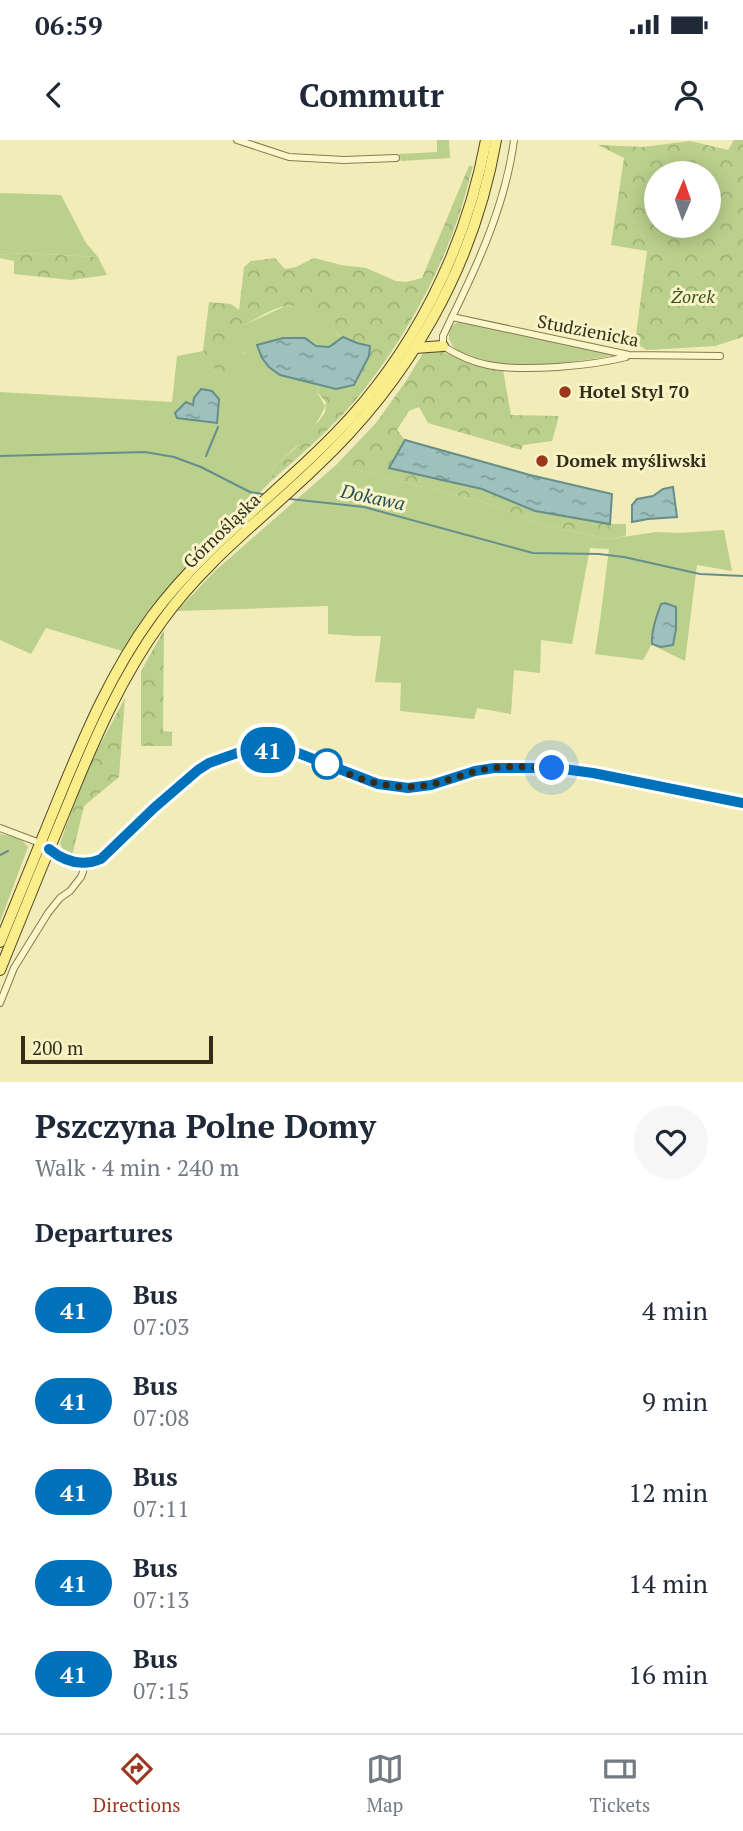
<!DOCTYPE html>
<html lang="en">
<head>
<meta charset="utf-8">
<style>
  :root { --surface:#fff; --page:#f6f6f7; --text:#1f2937; --muted:#747a83; --line:#e0e1e3; --accent:#9c361d }
  body { margin:0; font-family:"PT Serif",serif; background:var(--page); color:var(--text); height:100vh; display:flex; flex-direction:column; font-size:26px; white-space:nowrap }
  * { box-sizing:border-box; margin:0 }
  p { font-size:23px; color:var(--muted) }
  .icon { flex:none; width:38px; height:38px; fill:none; stroke:currentColor; stroke-width:2; stroke-linecap:round; stroke-linejoin:round }
  .map { position:relative; height:942px; overflow:hidden }
  .drawer { display:flex; flex-direction:column; background:var(--surface); flex:1 }
  .drawer>* { flex:none }
  .badge { padding:0 14px; border-radius:23px; font-size:24px; line-height:46px }
  .needle { width:46px; rotate:2deg }
  .controls { position:absolute; left:644px; top:21px; display:grid; gap:14px }
  .controls a { display:grid; place-items:center; width:77px; height:77px; border-radius:50%; background:var(--surface); box-shadow:0 4px 18px #0003; font-size:35px }
  .scale { position:absolute; left:21px; bottom:18px; width:192px; box-sizing:border-box; padding-left:7px; border:4px solid #362d19; border-top:0; font-size:19px; line-height:24px; white-space:nowrap; color:#362d19; -webkit-text-stroke:5px #f8f4c8; paint-order:stroke }
  .you { position:absolute; width:35px; height:35px; margin:-18px; border:5px solid #fff; border-radius:50%; background:#1a73e8; box-shadow:0 0 0 10px #1a73e833 }
  .map>.badge { position:absolute; translate:-50% -50%; box-shadow:0 0 0 4px #fff }
  h2 { padding:0 35px; font-size:26px; line-height:63px }
  .round { display:grid; place-items:center; flex:none; width:74px; height:74px; border-radius:37px; background:var(--page) }
  .summary { display:flex; align-items:center; justify-content:space-between; height:119px; padding:0 35px }
  h1 { font-size:33px; font-weight:700; line-height:52px }
  ul { padding:0; list-style:none }
  li { display:flex; align-items:center; gap:21px; height:91px; padding:0 35px }
  li div { flex:1 }
  li b { display:block; font-size:26px }
  li em { font-style:normal }
  li .badge { min-width:77px; font-weight:700; text-align:center }
  .status { display:flex; justify-content:space-between; align-items:center; height:49px; padding:0 35px; background:var(--surface); direction:ltr }
  .status svg { height:19px; fill:currentColor }
  header { display:flex; justify-content:space-between; align-items:center; height:91px; padding:0 35px; background:var(--surface); font-size:32px; font-weight:700 }
  .tabs { display:flex; justify-content:space-around; align-items:center; height:98px; border-top:2px solid var(--line); background:var(--surface); font-size:19px; color:var(--muted) }
  .tabs a { display:grid; justify-items:center; gap:4px }
  .tabs .current { color:var(--accent) }
  .map>svg:first-child { display:block }
  .green { fill:#bad08c }
  .forest { fill:url(#forest-crowns); fill-rule:evenodd }
  .water { fill:url(#water-ripples); stroke:#658e8c; stroke-width:2 }
  .lines { fill:none; stroke-linecap:round; stroke-linejoin:round }
  .stream { stroke:#658e8c; stroke-width:2 }
  .minor-casing { stroke:#887a52; stroke-width:8 }
  .primary-casing { stroke:#554627; stroke-width:12 }
  .minor { stroke:#fcf7cb; stroke-width:6 }
  .primary { stroke:#faee8a; stroke-width:10 }
  .line-casing { stroke:#fff; stroke-width:16 }
  .line { stroke:#0072bc; stroke-width:10 }
  .walk { stroke:#362d19; stroke-width:7; stroke-dasharray:0 12.6 }
  .poi-dot { fill:#9c361d; stroke:#f8f4c8; stroke-width:2.5 }
  .stop-dot { fill:#fff; stroke:#0072bc; stroke-width:3.5 }
  .labels { text-anchor:middle; stroke-width:6; stroke-linejoin:round; paint-order:stroke }
  .park-label { font-size:18px; font-style:italic; fill:#3b541d; stroke:#f8f4c8 }
  .street-label { font-size:18px; fill:#362d19; stroke:#f8f4c8 }
  .poi-label { font-size:18px; font-weight:bold; fill:#362d19; stroke:#f8f4c8; text-anchor:start }
  .water-label { font-size:19px; font-style:italic; fill:#265057; stroke:#f8f4c8 }
</style>
</head>
<body>
<div class="status"><b>06:59</b><svg viewBox="0 0 49 12"><path d="M0 12V9h3v3zM5 12V6h3v6zM10 12V3h3v9zM15 12V0h3v12zM26 1h20v11H26zM47 4h2v5h-2z"/></svg></div>
<header><svg class="icon" aria-label="back" viewBox="0 0 24 24"><path d="M15 5l-7 7 7 7"/></svg>Commutr<svg class="icon" aria-label="person" viewBox="0 0 24 24"><circle cx="12" cy="8" r="4"/><path d="M4 21q1-7 8-7t8 7"/></svg></header>
<div class="map">
<svg width="743" height="942" viewBox="0 0 743 942">
  <defs>
    <pattern id="forest-crowns" width="20" height="18" patternUnits="userSpaceOnUse" patternTransform="scale(1.75)"><rect width="20" height="18" fill="#bad08c"/><path d="M2 6a3 3 0 1 1 6 0M12 15a3 3 0 1 1 6 0" fill="none" stroke="#a0b378"/></pattern>
    <pattern id="water-ripples" width="26" height="14" patternUnits="userSpaceOnUse" patternTransform="scale(1.75)"><rect width="26" height="14" fill="#9ec1bd"/><path d="M2 4q2-2 4 0t4 0M15 11q2-2 4 0t4 0" fill="none" stroke="#829d99"/></pattern>
  </defs>
  <rect width="100%" height="100%" fill="#f1ecb8"/>
  <g class="green">
    <path d="M437,0H449L450,18L401,21L399,14L437,12Z"/>
    <path d="M0,53L61,55L86,103L98,117L22,113L0,115Z"/>
    <path d="M285,166L297,167L311,174L333,192L343,197L329,207L316,206L305,198H283L257,205L280,235L319,245L317,252L325,266C316,290 293,311 273,327L271,341L174,441L122,511L46,488L31,514L0,500V252L172,262L177,216L203,211L215,229L221,254L231,204L246,214L239,183L245,185Z"/>
    <path d="M459,182H465L616,215C576,222 531,229 490,222C475,219 447,212 449,193C449,186 454,184 459,182Z"/>
    <path d="M336,325L483,362L542,385L609,399L656,392L679,393L724,390L732,431L697,425L685,521L654,506H667L676,495V467L661,465L656,478L652,504L643,520L595,514L600,481L609,409L590,408L572,504L541,500L540,533L514,530L511,574L477,568L474,579L400,571L401,543L375,542L381,496H356L328,494V466L177,471L216,430Z"/>
    <path d="M0,694L20,698L28,707L0,782Z"/>
  </g>
  <g class="forest">
    <path d="M734,0H743V197L715,206L647,210L635,203L647,111L611,105L624,18L598,5L643,7L690,1L728,10ZM656,33H709V86H656Z"/>
    <path d="M469,26H473C468,43 464,61 458,78C437,140 403,200 363,251C337,284 302,314 271,341L273,327L295,309L308,291L319,281L325,272L326,262L317,252L319,245L336,249L370,206C357,203 345,198 333,192C318,184 303,163 285,166C273,168 256,179 245,185L240,184L247,214L231,205L221,257L215,229L203,211L209,162L231,164L239,170L244,127L251,121L275,118L285,129L296,127L314,118L341,125L366,128L396,141L406,142L422,138Z"/>
    <path d="M22,113L98,117L107,135L71,140L14,134V121L0,118V115Z"/>
    <path d="M440,210L473,225L503,230L511,275L559,276L552,301L523,305L521,310L428,283L419,267L409,271L397,290L405,300L389,328L482,349L535,371L610,384H626V396L609,399L542,385L483,362L336,325L376,283L406,241L423,213Z"/>
    <path d="M164,490L163,591L172,592V606H141V531Z"/>
    <path d="M125,558L119,637L84,666L72,716L63,711L60,703L87,629Z"/>
  </g>
  <g class="water">
    <path d="M343,197L357,203L370,206L369,216L354,245L336,249L280,235L269,227L262,218L257,205L283,198H305L316,206L329,207Z"/>
    <path d="M201,249L212,251L219,259L217,283L177,278L175,273L186,262L193,265L194,258Z"/>
    <path d="M405,300L530,335L612,354L610,384L535,371L482,349L389,328Z"/>
    <path d="M673,347L677,377L648,379L632,382V365L637,359L653,356L663,349Z"/>
    <path d="M665,463L676,467V489L673,505L661,507L652,504C651,491 656,477 661,464Z"/>
  </g>
  <g class="lines">
    <g class="stream">
      <path d="M0,316L145,312L174,317L201,327L250,352L263,354"/>
      <path d="M206,316L218,287"/>
      <path d="M290,359L364,367L533,413L599,414L624,417L700,434L743,436"/>
      <path d="M0,715L8,711"/>
    </g>
    <defs>
      <g id="minor">
        <path d="M237,0L289,17L344,20L396,18"/>
        <path d="M514,0C506,62 479,122 452,177L629,215L720,216"/>
        <path d="M452,177L443,196V206C457,215 472,222 488,225C524,232 591,226 626,217"/>
        <path d="M0,688L40,703L56,715L73,722L91,723L101,719L107,714L154,669L198,630L209,623L240,612L253,610L289,611L298,613L378,644L408,648L431,645L475,631L494,628H556L593,633L743,663"/>
        <path d="M0,863L14,828L48,773L60,758L70,751L81,737L83,732L84,723"/>
      </g>
      <g id="primary">
        <path d="M415,208L443,206"/>
        <path d="M0,802C20,753 40,704 60,655C86,592 112,531 152,476C205,405 275,356 336,293C413,214 466,109 486,0"/>
        <path d="M0,830C22,775 45,719 68,664C94,600 121,537 162,481C205,421 263,378 315,328C409,240 474,127 496,0"/>
      </g>
    </defs>
    <use href="#minor" class="minor-casing"/>
    <use href="#primary" class="primary-casing"/>
    <use href="#minor" class="minor"/>
    <use href="#primary" class="primary"/>
  </g>
  <g class="lines">
    <defs>
      <path id="line" d="M49,709C65,722 82,727 101,719L154,668L198,630L209,623L240,612L253,610L289,611L298,613L378,644L408,648L431,645L475,631L494,628H556L593,633L743,663"/>
    </defs>
    <use href="#line" class="line-casing"/>
    <use href="#line" class="line"/>
    <path class="walk" d="M327,624C361,642 402,654 441,642C458,637 475,630 493,628C512,625 533,628 552,628"/>
  </g>
  <g class="poi-dot">
    <circle cx="565" cy="252" r="7"/>
    <circle cx="542" cy="321" r="7"/>
  </g>
  <circle class="stop-dot" cx="327" cy="624" r="14"/>
  <g class="labels">
    <g class="park-label">
      <text x="693" y="163">Żorek</text>
    </g>
    <g class="street-label">
      <text transform="translate(588 191) rotate(11)" y="6">Studzienicka</text>
      <text transform="translate(222 391) rotate(-44)" y="6">Górnośląska</text>
    </g>
    <g class="poi-label">
      <text x="579" y="258">Hotel Styl 70</text>
      <text x="556" y="327">Domek myśliwski</text>
    </g>
    <g class="water-label">
      <text transform="translate(373 357) rotate(12)" y="7">Dokawa</text>
    </g>
  </g>
</svg>
<div class="controls">
<a><svg class="needle" viewBox="-14 -14 28 28"><path d="M0-13l5 13h-10z" fill="#e53935"/><path d="M0 13l5-13h-10z" fill="#747a83"/></svg></a>
</div>
<div class="scale">200 m</div>
<div class="you" style="left:552px;top:628px"></div>
<b class="badge" style="left:268px;top:610px;background:#0072bc;color:#fff">41</b>
</div>
<section class="drawer">
<div class="summary"><div><h1>Pszczyna Polne Domy</h1><p>Walk · 4 min · 240 m</p></div><a class="round"><svg class="icon" aria-label="heart" viewBox="0 0 24 24"><path d="M12 20l-8-8c-3-5 5-10 8-4 3-6 11-1 8 4z"/></svg></a></div>
<h2>Departures</h2>
<ul>
<li><span class="badge" style="background:#0072bc;color:#fff">41</span><div><b>Bus</b><p>07:03</p></div><em>4 min</em></li>
<li><span class="badge" style="background:#0072bc;color:#fff">41</span><div><b>Bus</b><p>07:08</p></div><em>9 min</em></li>
<li><span class="badge" style="background:#0072bc;color:#fff">41</span><div><b>Bus</b><p>07:11</p></div><em>12 min</em></li>
<li><span class="badge" style="background:#0072bc;color:#fff">41</span><div><b>Bus</b><p>07:13</p></div><em>14 min</em></li>
<li><span class="badge" style="background:#0072bc;color:#fff">41</span><div><b>Bus</b><p>07:15</p></div><em>16 min</em></li>
</ul>
</section>
<nav class="tabs">
<a class="current"><svg class="icon" aria-label="directions" viewBox="0 0 24 24"><path d="M12 3l9 9-9 9-9-9zM9 14v-3h6M13 9l2 2-2 2"/></svg>Directions</a>
<a><svg class="icon" aria-label="map" viewBox="0 0 24 24"><path d="M3 6l6-2 6 2 6-2v14l-6 2-6-2-6 2zM9 4v14M15 6v14"/></svg>Map</a>
<a><svg class="icon" aria-label="tickets" viewBox="0 0 24 24"><path d="M3 7h18v10H3zM15 7v10"/></svg>Tickets</a>
</nav>
</body>
</html>
